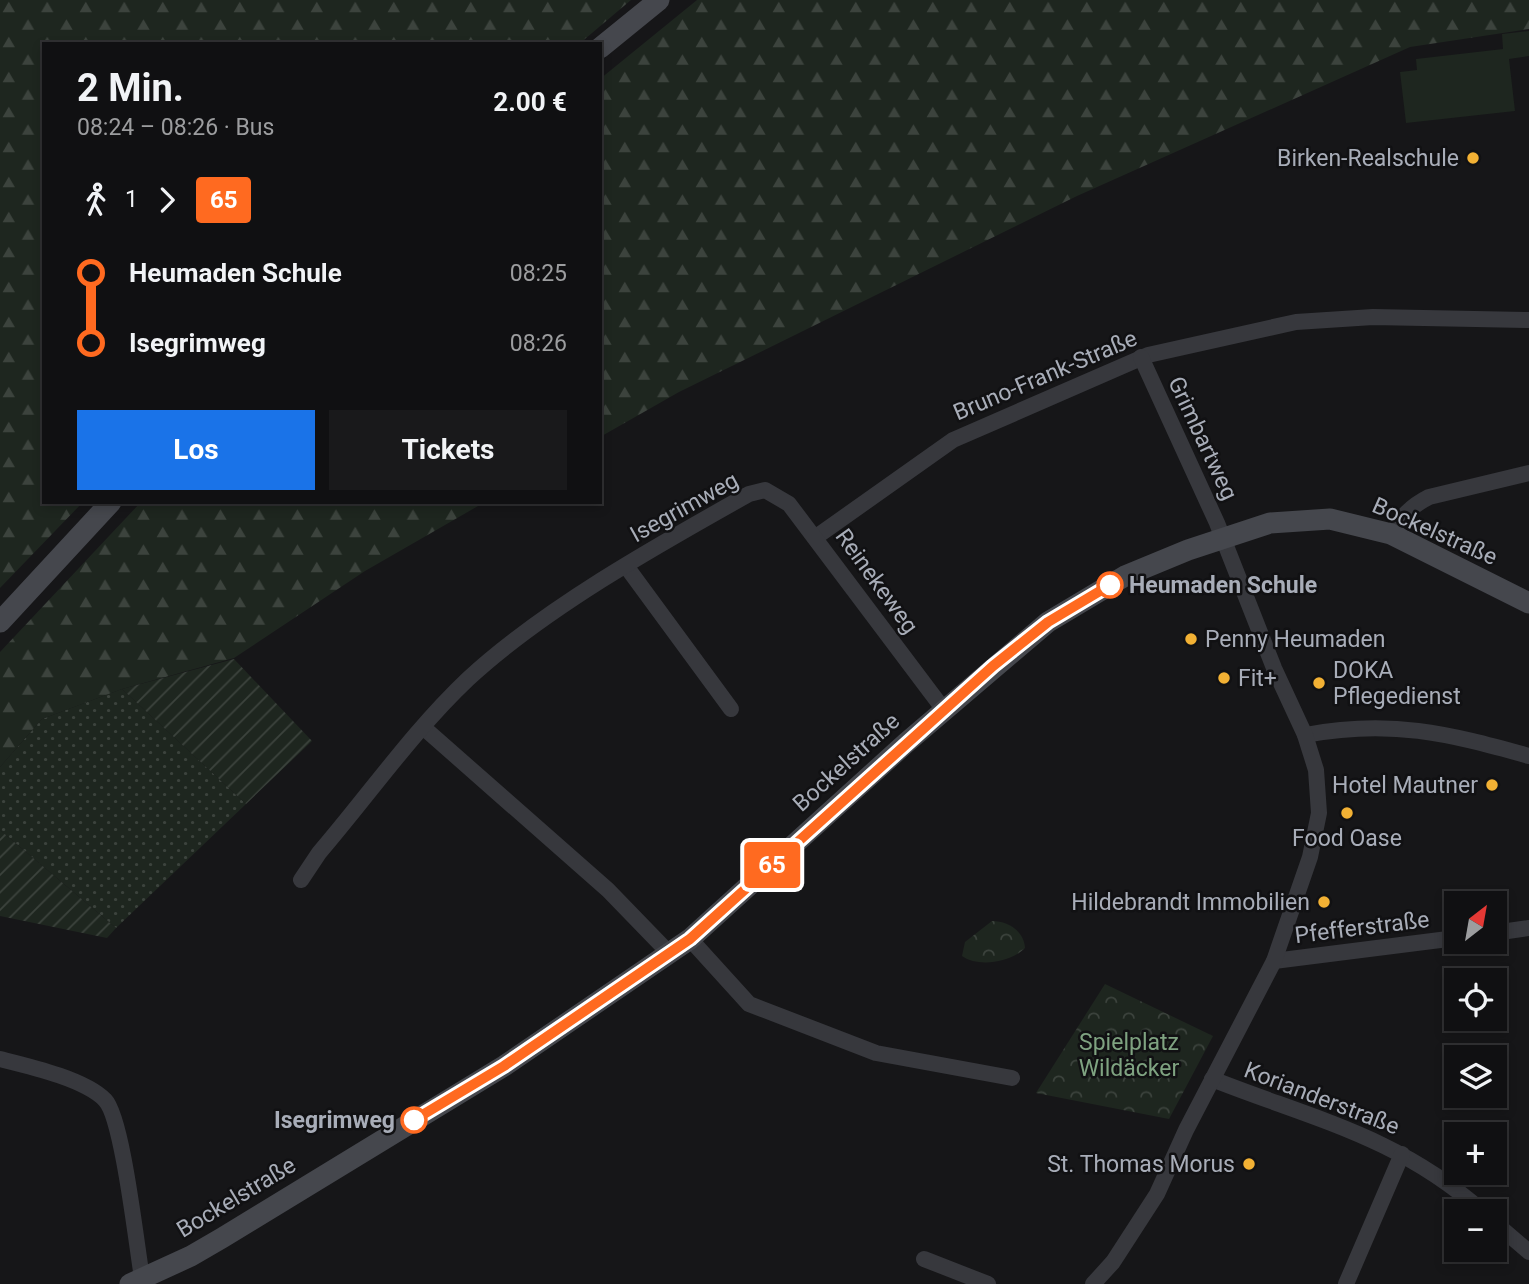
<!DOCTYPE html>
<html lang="de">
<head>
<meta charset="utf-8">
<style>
  :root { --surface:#101012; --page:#19191b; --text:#f1f3f6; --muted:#9c9d9f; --line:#303032; --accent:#1a73e8 }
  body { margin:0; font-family:Roboto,sans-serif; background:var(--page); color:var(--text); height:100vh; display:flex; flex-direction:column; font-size:26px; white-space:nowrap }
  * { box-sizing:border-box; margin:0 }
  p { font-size:23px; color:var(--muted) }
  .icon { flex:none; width:38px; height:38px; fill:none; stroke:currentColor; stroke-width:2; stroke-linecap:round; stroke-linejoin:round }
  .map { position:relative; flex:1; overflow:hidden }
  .panel { position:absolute; left:42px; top:42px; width:560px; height:462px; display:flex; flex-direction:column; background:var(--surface); border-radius:0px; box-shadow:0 4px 10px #0003,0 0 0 2px var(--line) }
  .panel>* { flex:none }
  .badge { padding:0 14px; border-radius:5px; font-size:24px; line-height:46px }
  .needle { width:46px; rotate:31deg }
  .tools { position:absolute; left:1444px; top:891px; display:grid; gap:14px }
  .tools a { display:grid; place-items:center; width:63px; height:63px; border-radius:0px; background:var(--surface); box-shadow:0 4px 10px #0003,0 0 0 2px var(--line); font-size:35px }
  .map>.badge { position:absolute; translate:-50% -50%; box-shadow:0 0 0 4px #fff }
  .legs { display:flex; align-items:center; gap:10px; height:77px; padding:0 35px; font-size:23px }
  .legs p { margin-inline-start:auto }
  .overview { display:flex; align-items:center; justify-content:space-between; height:119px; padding:0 35px }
  h1 { font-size:38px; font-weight:700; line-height:52px }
  .button { display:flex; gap:14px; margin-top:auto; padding:14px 35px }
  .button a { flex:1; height:80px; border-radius:0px; background:var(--accent); color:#fff; font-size:28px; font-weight:700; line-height:80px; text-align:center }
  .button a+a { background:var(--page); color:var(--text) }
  ul { padding:0 35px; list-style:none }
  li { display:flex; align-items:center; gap:24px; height:70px; font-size:26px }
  li i { display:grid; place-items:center; width:10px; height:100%; margin:0 9px; background:currentColor }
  li i::after { content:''; width:18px; height:18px; margin:-9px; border:5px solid; border-radius:50%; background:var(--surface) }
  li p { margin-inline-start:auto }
  li:first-child i { background:linear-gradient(#0000 50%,currentColor 0) }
  li:last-child i { background:linear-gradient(currentColor 50%,#0000 0) }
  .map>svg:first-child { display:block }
  .grass { fill:url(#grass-dots) }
  .forest { fill:url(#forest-firs) }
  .park { fill:url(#park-crowns) }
  .garden { fill:url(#garden-furrows) }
  .pitch { fill:#1e261f }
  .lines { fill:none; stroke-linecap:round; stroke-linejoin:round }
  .street { stroke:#37383d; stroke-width:16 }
  .secondary { stroke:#45474d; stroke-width:21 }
  .line-1-casing { stroke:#fff; stroke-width:16 }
  .line-1 { stroke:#ff6a20; stroke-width:10 }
  .poi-dot { fill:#f2b134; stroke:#111113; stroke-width:2.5 }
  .stop-1-dot { fill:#fff; stroke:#ff6a20; stroke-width:3.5 }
  .labels { text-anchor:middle; stroke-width:5; stroke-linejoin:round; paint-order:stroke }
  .poi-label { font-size:23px; fill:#a8adb8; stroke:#111113; text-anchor:end }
  .street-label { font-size:23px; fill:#a8adb8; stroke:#111113 }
  .stop-label { font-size:23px; font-weight:bold; fill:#a8adb8; stroke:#111113; text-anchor:start }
  .park-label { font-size:23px; fill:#7fa381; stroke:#111113 }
</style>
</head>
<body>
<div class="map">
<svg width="1529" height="1284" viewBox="0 0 1529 1284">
  <defs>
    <pattern id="grass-dots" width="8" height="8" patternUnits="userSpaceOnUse" patternTransform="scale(1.75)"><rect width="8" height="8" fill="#1e261f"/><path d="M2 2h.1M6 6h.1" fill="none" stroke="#3c433d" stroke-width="1.8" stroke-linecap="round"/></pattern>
    <pattern id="forest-firs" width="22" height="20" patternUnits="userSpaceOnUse" patternTransform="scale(1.75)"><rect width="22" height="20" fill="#1e261f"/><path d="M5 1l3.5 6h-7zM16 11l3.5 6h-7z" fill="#3c433d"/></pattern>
    <pattern id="park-crowns" width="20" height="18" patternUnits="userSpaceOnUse" patternTransform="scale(1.75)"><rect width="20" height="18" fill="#1e261f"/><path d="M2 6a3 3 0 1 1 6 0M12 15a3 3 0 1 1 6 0" fill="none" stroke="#3c433d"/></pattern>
    <pattern id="garden-furrows" width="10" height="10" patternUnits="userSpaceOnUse" patternTransform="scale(1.75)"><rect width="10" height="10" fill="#1e261f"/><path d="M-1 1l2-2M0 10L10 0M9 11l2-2" fill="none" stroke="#3c433d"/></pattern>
  </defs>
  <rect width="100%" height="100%" fill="#161618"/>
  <path class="grass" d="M122,689L246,804L116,928L0,830V767L42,719Z"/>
  <g class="forest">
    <path d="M0,0H631L579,44H44V502H83L0,588Z"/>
    <path d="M697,0H1529V29L1410,47L1077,196L679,392L600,437V79Z"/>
    <path d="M141,502H485L365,571L234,658L122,689L42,719L0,767V652Z"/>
  </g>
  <g class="park">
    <path d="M992,921C1008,921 1024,931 1025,948C1011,962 979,968 962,956L965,942Z"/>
    <path d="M1105,984L1213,1036L1169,1119L1036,1093Z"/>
  </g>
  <g class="garden">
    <path d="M234,659L312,741L246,804L122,689Z"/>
    <path d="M0,830L116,928L107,938L0,916Z"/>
  </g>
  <path class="pitch" d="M1529,31V56L1509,59L1515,111L1406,123L1400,72L1417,70L1416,59L1503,49L1502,34Z"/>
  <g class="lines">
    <g class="street">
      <path d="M1391,534C1401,517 1411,506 1429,497L1529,473"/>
      <path d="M816,537L953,440L1148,355L1296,322L1373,317L1529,320"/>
      <path d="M626,566L731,709"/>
      <path d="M424,728L608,890L670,954"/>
      <path d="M1305,735C1390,719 1447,733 1529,756"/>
      <path d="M301,880L319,853C368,796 413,731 468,679C545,608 658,545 749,494L765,490L789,504L944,710"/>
      <path d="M1494,933L1529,928"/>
      <path d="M690,939L749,1004L876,1053L1012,1078"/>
      <path d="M1274,961L1456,938"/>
      <path d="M0,1059C28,1066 85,1079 105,1100C123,1118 137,1251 143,1284"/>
      <path d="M1212,1079C1313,1119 1397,1136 1482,1211"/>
      <path d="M1494,1222L1529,1252"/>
      <path d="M924,1259L988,1284"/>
      <path d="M1093,1284L1113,1262L1157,1194L1186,1130L1274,961L1310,857L1319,813L1316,770L1305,735L1274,668L1217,523L1141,357"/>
      <path d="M1346,1284L1402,1154"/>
    </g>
    <g class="secondary">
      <path d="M600,48L659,0"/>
      <path d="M0,622L111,502"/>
      <path d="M130,1284L191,1256L222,1238L504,1066L690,939L906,743L1048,622L1125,576L1188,550L1270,523L1330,519L1391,534L1529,603"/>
    </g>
  </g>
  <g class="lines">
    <defs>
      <path id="line-1" d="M414,1120L504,1066L690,939L993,666L1048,622L1110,585"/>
    </defs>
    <use href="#line-1" class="line-1-casing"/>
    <use href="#line-1" class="line-1"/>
  </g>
  <g class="poi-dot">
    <circle cx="1473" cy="158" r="7"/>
    <circle cx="1191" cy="639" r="7"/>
    <circle cx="1224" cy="678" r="7"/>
    <circle cx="1319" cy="683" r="7"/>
    <circle cx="1492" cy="785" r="7"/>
    <circle cx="1347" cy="813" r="7"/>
    <circle cx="1324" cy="902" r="7"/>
    <circle cx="1249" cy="1164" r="7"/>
  </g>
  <g class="stop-1-dot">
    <circle cx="1110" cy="585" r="12"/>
    <circle cx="414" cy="1120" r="12"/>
  </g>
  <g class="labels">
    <g class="poi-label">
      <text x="1459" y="166">Birken-Realschule</text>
      <text x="1205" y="647" text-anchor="start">Penny Heumaden</text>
      <text x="1333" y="678" text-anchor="start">DOKA<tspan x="1333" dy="26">Pflegedienst</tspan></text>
      <text x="1238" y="686" text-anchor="start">Fit+</text>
      <text x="1478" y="793">Hotel Mautner</text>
      <text x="1347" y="846" text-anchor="middle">Food Oase</text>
      <text x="1310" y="910">Hildebrandt Immobilien</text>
      <text x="1235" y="1172">St. Thomas Morus</text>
    </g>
    <g class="street-label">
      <text transform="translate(1045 375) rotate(-23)" y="8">Bruno-Frank-Straße</text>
      <text transform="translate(1203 438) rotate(65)" y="8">Grimbartweg</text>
      <text transform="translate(684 507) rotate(-29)" y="8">Isegrimweg</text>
      <text transform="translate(1435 531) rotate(24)" y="8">Bockelstraße</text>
      <text transform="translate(877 581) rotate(54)" y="8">Reinekeweg</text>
      <text transform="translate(846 762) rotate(-42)" y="8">Bockelstraße</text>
      <text transform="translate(1362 927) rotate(-7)" y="8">Pfefferstraße</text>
      <text transform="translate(1322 1098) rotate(21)" y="8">Korianderstraße</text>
      <text transform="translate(236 1197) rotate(-31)" y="8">Bockelstraße</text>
    </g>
    <g class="stop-label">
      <text x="1129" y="593">Heumaden Schule</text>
      <text x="395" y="1128" text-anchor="end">Isegrimweg</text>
    </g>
    <g class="park-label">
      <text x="1129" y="1050">Spielplatz<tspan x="1129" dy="26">Wildäcker</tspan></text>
    </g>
  </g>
</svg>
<div class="tools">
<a><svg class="needle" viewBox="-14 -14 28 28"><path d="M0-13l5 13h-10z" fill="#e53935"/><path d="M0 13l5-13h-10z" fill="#9c9d9f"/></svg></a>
<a><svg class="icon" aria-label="locate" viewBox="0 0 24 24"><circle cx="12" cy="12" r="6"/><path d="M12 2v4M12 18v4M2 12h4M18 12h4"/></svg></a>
<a><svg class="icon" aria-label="layers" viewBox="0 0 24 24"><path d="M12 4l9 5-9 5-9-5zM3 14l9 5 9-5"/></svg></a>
<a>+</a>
<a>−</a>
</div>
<b class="badge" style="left:772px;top:865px;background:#ff6a20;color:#fff">65</b>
<section class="panel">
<div class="overview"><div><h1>2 Min.</h1><p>08:24 – 08:26 · Bus</p></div><b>2.00 €</b></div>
<div class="legs"><svg class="icon" aria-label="walk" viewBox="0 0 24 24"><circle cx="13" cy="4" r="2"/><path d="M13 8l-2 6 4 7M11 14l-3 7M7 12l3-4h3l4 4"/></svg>1<svg class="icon" aria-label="forward" viewBox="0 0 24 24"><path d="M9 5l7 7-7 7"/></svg><b class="badge" style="background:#ff6a20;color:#fff">65</b></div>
<ul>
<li><i style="color:#ff6a20"></i><b>Heumaden Schule</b><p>08:25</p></li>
<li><i style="color:#ff6a20"></i><b>Isegrimweg</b><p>08:26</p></li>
</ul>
<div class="button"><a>Los</a><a>Tickets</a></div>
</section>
</div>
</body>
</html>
